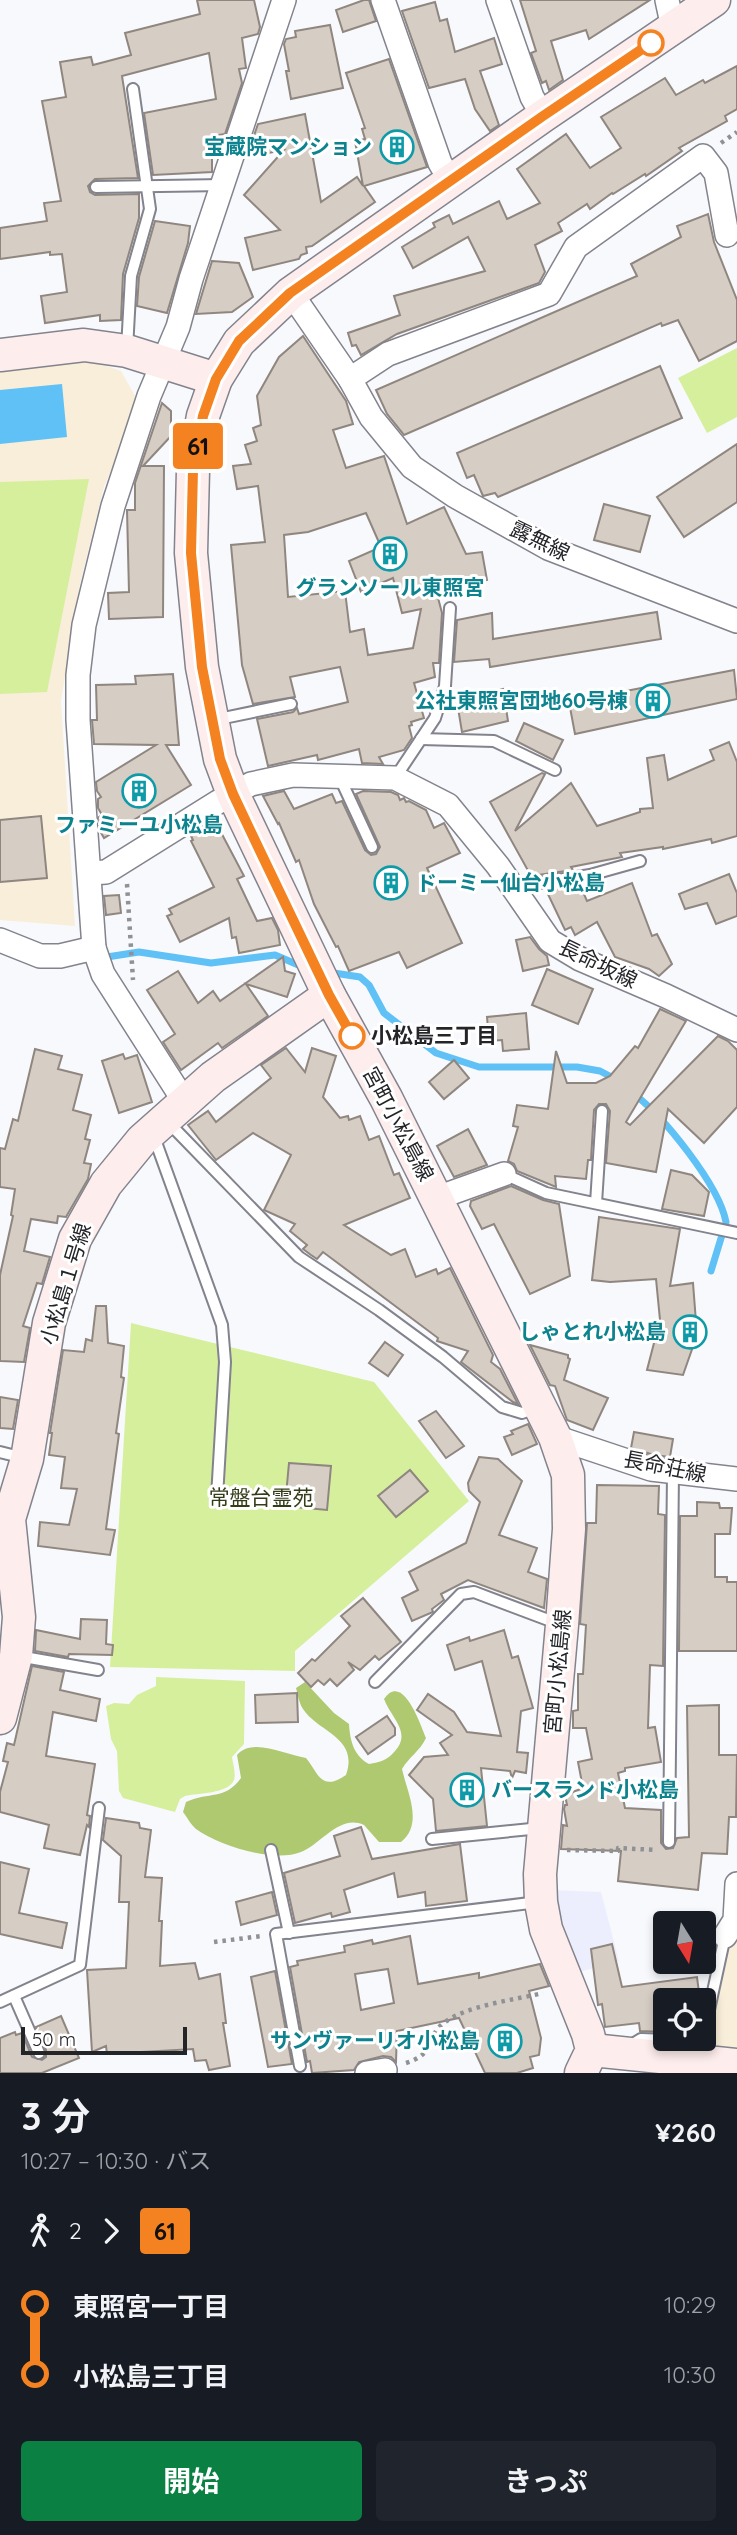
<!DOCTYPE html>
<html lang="ja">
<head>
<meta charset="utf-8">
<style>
  :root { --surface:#171b24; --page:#20242c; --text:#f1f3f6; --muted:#9ea1a6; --accent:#0b8043 }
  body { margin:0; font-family:Quicksand,"Noto Sans JP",sans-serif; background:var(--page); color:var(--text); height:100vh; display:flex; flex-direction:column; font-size:26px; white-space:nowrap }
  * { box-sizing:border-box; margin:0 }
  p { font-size:23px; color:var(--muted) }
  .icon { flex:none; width:38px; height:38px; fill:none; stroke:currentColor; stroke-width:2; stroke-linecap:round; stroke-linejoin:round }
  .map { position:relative; height:2073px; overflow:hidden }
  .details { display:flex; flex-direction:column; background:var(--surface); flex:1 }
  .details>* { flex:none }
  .badge { padding:0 14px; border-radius:5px; font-size:24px; line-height:46px }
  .needle { width:46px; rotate:169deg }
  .tools { position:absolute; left:653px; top:1911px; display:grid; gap:14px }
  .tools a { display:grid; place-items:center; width:63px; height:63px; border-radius:7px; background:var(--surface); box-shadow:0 4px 10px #0003; font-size:35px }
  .scale { position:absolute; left:21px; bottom:18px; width:166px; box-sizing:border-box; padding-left:7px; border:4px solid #242529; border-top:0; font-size:19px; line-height:24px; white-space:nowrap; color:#242529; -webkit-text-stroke:5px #fff; paint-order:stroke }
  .map>.badge { position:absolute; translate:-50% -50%; box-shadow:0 0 0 4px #fff }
  .legs { display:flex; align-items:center; gap:10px; height:77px; padding:0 21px; font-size:23px }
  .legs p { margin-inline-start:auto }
  .summary { display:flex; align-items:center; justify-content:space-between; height:119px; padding:0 21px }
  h1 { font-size:38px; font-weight:700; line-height:52px }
  .primary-button { display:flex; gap:14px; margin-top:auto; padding:14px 21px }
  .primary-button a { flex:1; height:80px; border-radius:7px; background:var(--accent); color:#fff; font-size:28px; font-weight:700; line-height:80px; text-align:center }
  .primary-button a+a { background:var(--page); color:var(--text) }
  ul { padding:0 21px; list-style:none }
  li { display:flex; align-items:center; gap:24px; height:70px; font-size:26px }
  li i { display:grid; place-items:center; width:10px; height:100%; margin:0 9px; background:currentColor }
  li i::after { content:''; width:18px; height:18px; margin:-9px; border:5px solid; border-radius:50%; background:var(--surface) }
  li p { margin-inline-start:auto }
  li:first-child i { background:linear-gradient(#0000 50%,currentColor 0) }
  li:last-child i { background:linear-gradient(currentColor 50%,#0000 0) }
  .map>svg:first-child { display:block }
  .built { fill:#eceefd }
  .education { fill:#f9eed9 }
  .green { fill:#d6ef9d }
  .forest { fill:#afc970 }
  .water { fill:#5fc1f5 }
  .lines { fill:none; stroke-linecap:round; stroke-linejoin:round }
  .stream { stroke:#5fc1f5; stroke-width:7 }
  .building { fill:#d6cdc5; stroke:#8f867f; stroke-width:2; fill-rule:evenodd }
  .lane-casing { stroke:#82838d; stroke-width:14 }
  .street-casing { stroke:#82838d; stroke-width:26 }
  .secondary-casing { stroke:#82838d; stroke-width:35 }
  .path { stroke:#909195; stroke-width:4.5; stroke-dasharray:3.5 5; stroke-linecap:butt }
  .lane { stroke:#fff; stroke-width:10 }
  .street { stroke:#fff; stroke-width:23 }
  .secondary { stroke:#fdedec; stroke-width:32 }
  .line-1-casing { stroke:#fff; stroke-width:16 }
  .line-1 { stroke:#f58220; stroke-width:10 }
  .stop-1-dot { fill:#fff; stroke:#f58220; stroke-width:3.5 }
  .labels { text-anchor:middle; stroke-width:6; stroke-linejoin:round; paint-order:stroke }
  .culture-label { font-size:21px; font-weight:bold; fill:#0d838f; stroke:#fff; text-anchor:end }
  .street-label { font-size:21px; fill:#242529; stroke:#fff }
  .stop-label { font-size:21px; font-weight:bold; fill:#242529; stroke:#fff; text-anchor:start }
  .park-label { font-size:21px; fill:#333d18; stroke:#fff }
</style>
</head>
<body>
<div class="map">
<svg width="737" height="2073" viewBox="0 0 737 2073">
  <rect width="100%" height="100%" fill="#f8f9fd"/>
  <path class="built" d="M551,1890L601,1892L619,1961L579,1972Z"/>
  <g class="education">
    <path d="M93,361L121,371L139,403L104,487L80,584L61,701L75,926L0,920V371Z"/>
    <path d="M737,1932V2053L707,2050L732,1935Z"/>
  </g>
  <g class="green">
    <path d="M737,348V417L707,433L678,378Z"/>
    <path d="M89,479L47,692L0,694V482Z"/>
    <path d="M131,1323L374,1382L469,1501L295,1651V1671L110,1667Z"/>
    <path d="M156,1677L245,1681L244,1744L232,1757C233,1764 236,1773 234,1780C228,1794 198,1793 185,1796L180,1799L175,1812L123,1798L119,1791L117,1751L111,1739L106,1706L114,1703L129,1704L137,1695L156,1686Z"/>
  </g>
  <path class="forest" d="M305,1682L334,1713L349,1724C350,1741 354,1756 369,1764C380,1762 388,1760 395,1751C412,1732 391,1718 384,1699C403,1671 421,1726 426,1738C420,1751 409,1757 402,1769C407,1792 424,1824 401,1842H379L364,1825C339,1814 322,1844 301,1852C274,1863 220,1846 196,1829C191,1825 187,1817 183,1812L186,1802C210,1791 224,1801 241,1778L237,1755C253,1737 285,1755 306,1758C319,1774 321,1792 346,1775C359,1737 319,1733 303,1709C299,1703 298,1695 296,1688Z"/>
  <path class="water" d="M62,384L67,437L0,444V390Z"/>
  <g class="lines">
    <g class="stream">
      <path d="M107,957L139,952L211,963L275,955L303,967"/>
      <path d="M334,973L360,977L369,985L384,1013L436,1053L479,1067H577L600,1071L617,1080"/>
      <path d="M634,1094C664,1117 719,1185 726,1222"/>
      <path d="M711,1271L722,1235"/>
    </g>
  </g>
  <g class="building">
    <path d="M197,0H254L260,27L258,34L242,38L246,68L239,69L242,83L225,134L212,136V172L153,175L144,113L216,99L209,53L122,76L138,178L95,179L88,186L90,192L95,195L139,194V218L123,274L121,320L100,321V315L45,323L41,296L67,292L62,254L50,255V252L0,259V228L47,221L44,203L61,201L42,101L66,97L60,62L91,57L93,65L131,55L125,33L200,14Z"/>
    <path d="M364,0H369L376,21L343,32L336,10Z"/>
    <path d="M520,0H650L589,39L586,30L551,41L563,80L549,90L546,81L542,83L531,53L536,51Z"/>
    <path d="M435,2L440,21L447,19L455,52L494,38L502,64L480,71L499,125L490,131L475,109L465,79L429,88L402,11Z"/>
    <path d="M330,25L343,88L291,99L286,71H289L284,44L286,39L296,37L295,31Z"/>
    <path d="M389,59L427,167L364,186L375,202L312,246L306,247L307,253L301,255L299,259L253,270L245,238L280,230L244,195L284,150L253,156L251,144L258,124L305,114L321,202L357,177L363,186L355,141L365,139L362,129L365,128L346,73Z"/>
    <path d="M737,66V109L725,116L727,121L679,148L682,151L646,176L645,174L613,194L612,193L590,209L587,204L558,223L562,231L535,245L545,272L539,283L397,334L361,355L356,345L352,346L348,333L400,315L394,296L485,271L468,237L413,268L402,247L435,227L433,223L449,215L453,224L499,201L507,219L540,203L517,169L566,134L590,168L621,148L601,117L665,78L676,95L703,80L705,83Z"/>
    <path d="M708,214L714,242L737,300V341L699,361L678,320L662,326L661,323L404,435L387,414L376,390L637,276L631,264L681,237L677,226Z"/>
    <path d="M155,221L190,226L188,243L167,313L137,306L139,277Z"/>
    <path d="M212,261L239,263L253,297L232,312L196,314Z"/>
    <path d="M303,336L346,401L353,424L333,430L346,468L384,456L407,524L444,507L466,554L482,552L487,580L436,590L442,613L439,663H433L435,677L414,683L424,718L411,722L412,725L409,726L412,738L404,750L379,757L383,764L362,763L359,749L318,760L317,755L268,766L257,719L293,712L297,708L299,714L348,702L340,667L290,677L295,697L253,704L242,665L231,545L265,542L258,486L237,489L233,466L251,464L245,445L257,441L253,428L261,425L257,396L279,357ZM366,513L381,547L349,561L361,592L393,578L402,613L421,609L413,648L368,655L364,629L350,632L345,591L288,597L284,535L308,532Z"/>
    <path d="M660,366L682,418L498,497L495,493L483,496L474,475L467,478L457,453Z"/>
    <path d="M162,403L171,411V436L143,466H164L163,617L109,619L108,593L129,592L127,510H135V483Z"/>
    <path d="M737,444V502L684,537L657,497Z"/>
    <path d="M604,504L650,516L640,552L594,540Z"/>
    <path d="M657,612L661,639L490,667L489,659L454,662L457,620L492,613L493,639Z"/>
    <path d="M734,670L737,699L575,734L569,702Z"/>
    <path d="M173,674L179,745H166L191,785L104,838L100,831L99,817L102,815L98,808V799L101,797L97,791L96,782L156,745L94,744L92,720H97L96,685L136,684L135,676Z"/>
    <path d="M503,689L508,721L462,732L458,708L480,702L478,696Z"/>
    <path d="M524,723L563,740L553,760L516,741Z"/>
    <path d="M729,742L737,762V836L712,843L711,839L663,849V847L620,853L622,857L571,867L573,870L538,875L537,873L531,876L490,802L542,773L545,774L515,831L571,783L597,826L640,812V809L653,808L647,758L664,755L668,780L714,760L710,750Z"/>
    <path d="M284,791L294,809L332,794L336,803L342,801L365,850L371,855L376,854L380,847L356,794L363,791L391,792L398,795L400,800L404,798L406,802L409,801L426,810L434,828L444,823L460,853L427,868L462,943L407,968L399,952L349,971L338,946L336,947L314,904L299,860L296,862L279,823L278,824L263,796Z"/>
    <path d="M41,816L47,878L0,882V820Z"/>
    <path d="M215,821L244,876L237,879L257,921L272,918L278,930L280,945L239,953L236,937L232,938L229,918L180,942L167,916L172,914L169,909L214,887L191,841L193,840L191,836Z"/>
    <path d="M729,874L737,893V916L716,924L707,903L685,909L679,894Z"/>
    <path d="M632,883L652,936L657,934L672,964L659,976L649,969L615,957L597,922L575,935L571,927L565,930L546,890L580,885L587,901Z"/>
    <path d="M119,895L121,913L106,915L104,896Z"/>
    <path d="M530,937L539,949L547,956L549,965L523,971L516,940Z"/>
    <path d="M283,957L285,971L295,974L287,997L246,984L268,1016L222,1048L218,1043L181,1070L163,1042L175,1034L147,990L178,971L198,1003L213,991L220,1001Z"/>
    <path d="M547,969L593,989L578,1024L532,1005Z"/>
    <path d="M660,1009L686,1021L626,1122L630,1125L718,1036L728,1041L737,1050V1107L704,1143L668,1109L656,1172L606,1163L610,1111L606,1104H599L594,1110L591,1160H588L586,1179L555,1176L556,1187L517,1171L514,1164L508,1161L518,1127L513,1126L517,1105L548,1109L556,1051L567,1083H596L610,1076L635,1046L638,1048Z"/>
    <path d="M526,1013L529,1049L503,1051L502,1040L489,1041L487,1017Z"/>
    <path d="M286,1048L305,1072L312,1048L336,1056L323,1097L340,1118L348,1116L349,1120L360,1116L369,1140L379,1136L394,1175L399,1173L410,1198L344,1225L391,1255L405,1249L416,1277L436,1269L438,1274L450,1268L493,1355L491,1362L500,1369L518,1404L513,1402L461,1362L468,1351L437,1341L438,1338L323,1252L317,1259L311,1255L303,1249L307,1245L290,1231L295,1224L264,1210L291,1155L253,1133L216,1160L188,1125L208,1111L216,1122L271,1078L261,1065Z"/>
    <path d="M35,1049L62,1056L58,1069L82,1075L73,1110L91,1115L85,1139L90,1140L84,1163L91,1164L88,1179L66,1217L58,1216L57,1223L31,1219L24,1251L50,1257L42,1284L37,1283L23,1326L30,1328L24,1362L0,1361V1275L13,1216L11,1215L15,1189L0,1187V1148L5,1149L13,1119L18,1121Z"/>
    <path d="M123,1054L125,1059L137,1055L152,1102L119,1113L102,1061Z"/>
    <path d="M454,1060L469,1078L444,1099L429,1082Z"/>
    <path d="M468,1129L487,1165L454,1177L437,1146Z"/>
    <path d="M671,1170L692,1175L709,1192L704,1216L662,1209Z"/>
    <path d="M511,1186L543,1200L559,1204L570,1276L530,1294L494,1224L482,1229L470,1206L471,1201Z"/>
    <path d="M599,1217L680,1229L670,1286L693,1283L697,1335L683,1375L647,1370L660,1320L656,1279L610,1282L592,1280Z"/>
    <path d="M96,1306H106L108,1343L124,1346L121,1377L124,1378L116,1433L119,1434L106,1529L115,1530L110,1555L38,1546L40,1522L69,1525L77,1489L61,1488L65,1457L49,1455L52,1433H50L63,1350L84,1352L86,1339L92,1341Z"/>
    <path d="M385,1342L403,1355L388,1376L369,1363Z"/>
    <path d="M530,1345L568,1355V1358L570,1359L564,1380L608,1398L593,1430L567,1420L555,1386L550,1385Z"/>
    <path d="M0,1397L18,1400L13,1429L0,1428Z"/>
    <path d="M436,1411L464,1446L446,1458L419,1421Z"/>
    <path d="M528,1424L537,1444L512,1455L504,1437L513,1434L511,1431Z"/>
    <path d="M634,1432L673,1439L670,1457L654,1455L631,1448Z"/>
    <path d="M479,1457L498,1459L522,1481L499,1535L537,1548L528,1572L547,1579L544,1608L468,1580L441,1594L444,1600L432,1609L433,1612L412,1621L402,1598L418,1590L409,1572L466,1543L480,1502L469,1491L468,1483Z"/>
    <path d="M289,1463L331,1466L327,1510L285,1506Z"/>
    <path d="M410,1470L428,1491L396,1517L378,1496Z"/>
    <path d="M597,1485L659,1486L658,1514L665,1515L663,1666L650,1665L648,1728L655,1727L661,1762L625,1768V1771L618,1773L625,1808L661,1810V1843L666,1849L673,1848L677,1838L689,1837L687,1706L719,1705V1755H737L736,1817H729L727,1854L702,1853L698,1890L618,1881L621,1851L561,1849L563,1825L567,1826L564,1809L565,1805H567L565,1795L583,1788L578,1762L592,1759L586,1728H573V1711L578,1710V1674H583L586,1625L580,1624L587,1523H596Z"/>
    <path d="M697,1502L719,1503L720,1508H732L730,1534H715V1577H727V1582H737V1651H679L680,1516H697Z"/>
    <path d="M363,1598L401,1642L379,1660L375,1656L360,1670L348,1662L354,1670L337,1686L330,1679L324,1685L318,1680L311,1687L298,1673L312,1659L315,1661L350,1626L341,1616Z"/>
    <path d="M81,1619L107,1620L106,1644L113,1645L112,1655L69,1654L68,1657L35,1651L36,1630L80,1639Z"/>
    <path d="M504,1630L512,1658L518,1656L533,1708L521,1711L517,1752L528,1753L526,1773L515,1771L512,1778L510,1771L481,1768L487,1826L436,1831L433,1799L409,1775L424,1757L448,1755L440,1743L452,1735L417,1710L428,1694L454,1712L467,1732L501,1736L482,1661L455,1670L447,1645L469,1637L470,1641Z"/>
    <path d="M32,1666L64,1672L60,1690L100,1699L96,1721L53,1712L46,1756L95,1764L87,1815L90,1816L89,1827L87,1825L80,1855L44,1848L49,1825L0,1812V1792L8,1762L3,1761L7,1743L14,1745Z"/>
    <path d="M297,1693L298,1722L256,1723L255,1695Z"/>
    <path d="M387,1716L395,1728V1735L368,1754L356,1737Z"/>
    <path d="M106,1818L139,1823L140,1828L151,1830L145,1877L162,1878L159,1921H162L160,1966L195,1963L199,1979L220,1974L226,2023H223L230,2066L209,2070L206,2060L195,2061L193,2049L107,2054L106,2046L92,2052L87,1970L126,1968L129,1902H119L121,1856L103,1840Z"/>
    <path d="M361,1827L372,1859L460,1844L467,1901L426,1906L425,1892L398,1897L394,1873L344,1890L350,1912L332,1917L331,1913L295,1923L284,1873L340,1856L334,1836Z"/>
    <path d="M0,1862L29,1869L19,1913L67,1923L62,1948L0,1934Z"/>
    <path d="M272,1892L277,1915L241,1925L236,1902Z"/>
    <path d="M410,1936L418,1984L479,1973V1978L540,1964L549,1986L529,1991L541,2038L539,2055L530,2057L533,2068L517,2073H485L459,2018L397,2031L396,2062L391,2057L383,2056L359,2062L354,2070L312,2073L310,2061L307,2062L290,1967L298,1965L297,1961L345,1952L344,1946L372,1940L373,1944ZM388,1969L394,2003L361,2010L355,1974Z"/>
    <path d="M612,1944L622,1987L697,1977L700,2000H665V2032L640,2031L639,2023L605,2027L602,2004L598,2005L591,1949Z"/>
    <path d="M275,1971L292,2064L268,2067L251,1977Z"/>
    <path d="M61,2016L79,2058L42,2073H0V2038L15,2032L16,2035L22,2033L32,2057L42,2060L46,2057V2050L36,2027Z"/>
  </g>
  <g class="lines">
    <defs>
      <g id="lane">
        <path d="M96,187L224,185"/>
        <path d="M127,349L131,276L150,209L133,89"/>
        <path d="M214,720L291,704"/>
        <path d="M421,739L494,741L555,770"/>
        <path d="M339,776L372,847"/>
        <path d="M395,778L435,718L445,686L450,608"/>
        <path d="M514,887L590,875L640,861"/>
        <path d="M167,1121L299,1257L379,1310L443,1357L502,1407L522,1413L536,1408"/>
        <path d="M153,1134L222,1325L225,1362L217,1497"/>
        <path d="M504,1174L546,1193L737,1233"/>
        <path d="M596,1203L602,1111"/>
        <path d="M0,1452L24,1458"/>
        <path d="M18,1656L98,1670"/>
        <path d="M375,1682L461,1594L474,1592L559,1624"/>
        <path d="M432,1839L541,1828"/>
        <path d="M669,1842L673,1473"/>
        <path d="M271,1850L289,1933"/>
        <path d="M14,1996L39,2053"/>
        <path d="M0,2002L80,1965L99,1808"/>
        <path d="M704,2033L725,1936"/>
        <path d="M632,2049L633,2044L641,2039L702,2041V2039"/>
        <path d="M300,2066L276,1934L538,1902"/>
      </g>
      <g id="street">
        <path d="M383,0L440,163L450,180"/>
        <path d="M498,0L532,97L543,116"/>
        <path d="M667,0L673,28"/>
        <path d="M291,293L350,379L371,417L412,467L455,496L548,548L737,621"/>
        <path d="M350,379L388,354L549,294L576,247L703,156L716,173L727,235"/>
        <path d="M90,873L106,872L218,802L251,784L293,775L395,778L448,805L498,866L550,941L580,959L666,996L737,1030"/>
        <path d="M0,940L40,956H60L94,948L103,974L184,1101"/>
        <path d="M94,948L78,720V675L84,625L113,506L149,396L178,327L191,279L284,0"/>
        <path d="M437,1198L504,1174"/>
        <path d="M555,1437L651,1469L737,1479"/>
        <path d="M725,1936L735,1920L737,1884"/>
        <path d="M367,2073L385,2070"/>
      </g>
      <g id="secondary">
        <path d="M0,355L84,345L127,351L216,379"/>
        <path d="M0,1718L16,1656L19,1617L9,1519L27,1459L49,1323L75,1239L106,1184L142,1140L213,1077L329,995"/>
        <path d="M592,2050L737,2065"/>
        <path d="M581,2073L592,2050L588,2034L546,1929L541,1902L540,1874L562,1625L569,1529L568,1475L555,1437L386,1098L329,995L233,794L220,759L202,667L191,553L193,470L203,416L216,379L239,342L291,293L543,116L714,0"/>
      </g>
    </defs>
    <use href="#lane" class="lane-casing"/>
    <use href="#street" class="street-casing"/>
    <use href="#secondary" class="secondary-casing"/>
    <g class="path">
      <path d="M721,143L737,132"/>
      <path d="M127,884L133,980"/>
      <path d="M567,1850L618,1851V1848L657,1850"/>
      <path d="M214,1942L262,1936"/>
      <path d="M406,2063C438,2053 425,2036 445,2022C469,2005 514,2000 543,1993"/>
    </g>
    <use href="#lane" class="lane"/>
    <use href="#street" class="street"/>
    <use href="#secondary" class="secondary"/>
  </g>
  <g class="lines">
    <defs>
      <path id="line-1" d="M352,1036L329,995L260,851L233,794L220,759L202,667L191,553L193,470L203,416L216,379L239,341L290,293L543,116L651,43"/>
    </defs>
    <use href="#line-1" class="line-1-casing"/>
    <use href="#line-1" class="line-1"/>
  </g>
  <defs>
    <symbol id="building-ring" viewBox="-11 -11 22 22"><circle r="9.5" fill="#fff" stroke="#0f9aa8" stroke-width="1.5"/><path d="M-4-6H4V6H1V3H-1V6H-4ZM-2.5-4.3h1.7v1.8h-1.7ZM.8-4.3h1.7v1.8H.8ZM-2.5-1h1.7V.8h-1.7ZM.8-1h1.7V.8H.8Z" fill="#0f9aa8"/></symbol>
  </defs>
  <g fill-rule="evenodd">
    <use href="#building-ring" x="378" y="128" width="38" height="38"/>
    <use href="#building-ring" x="371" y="535" width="38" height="38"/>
    <use href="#building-ring" x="634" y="682" width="38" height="38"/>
    <use href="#building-ring" x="120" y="772" width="38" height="38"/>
    <use href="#building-ring" x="372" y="864" width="38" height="38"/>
    <use href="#building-ring" x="671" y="1313" width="38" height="38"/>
    <use href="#building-ring" x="448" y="1771" width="38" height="38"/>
    <use href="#building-ring" x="486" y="2022" width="38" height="38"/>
  </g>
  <g class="stop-1-dot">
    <circle cx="651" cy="43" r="12"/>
    <circle cx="352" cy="1036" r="12"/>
  </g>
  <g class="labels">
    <g class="culture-label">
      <text x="372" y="154">宝蔵院マンション</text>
      <text x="390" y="595" text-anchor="middle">グランソール東照宮</text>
      <text x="628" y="708">公社東照宮団地60号棟</text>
      <text x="139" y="832" text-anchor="middle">ファミーユ小松島</text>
      <text x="416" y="890" text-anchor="start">ドーミー仙台小松島</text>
      <text x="666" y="1339">しゃとれ小松島</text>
      <text x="491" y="1797" text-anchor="start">バースランド小松島</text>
      <text x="480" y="2048">サンヴァーリオ小松島</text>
    </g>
    <g class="street-label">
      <text transform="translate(540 541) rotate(26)" y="7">露無線</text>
      <text transform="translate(598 964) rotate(26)" y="7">長命坂線</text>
      <text transform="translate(398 1124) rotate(62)" y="7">宮町小松島線</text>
      <text transform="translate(66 1284) rotate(-73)" y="7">小松島１号線</text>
      <text transform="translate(665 1467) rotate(11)" y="7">長命荘線</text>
      <text transform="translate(558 1672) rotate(-85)" y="7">宮町小松島線</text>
    </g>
    <g class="stop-label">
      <text x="371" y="1043">小松島三丁目</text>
    </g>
    <g class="park-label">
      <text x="261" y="1505">常盤台霊苑</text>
    </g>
  </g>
</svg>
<div class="tools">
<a><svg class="needle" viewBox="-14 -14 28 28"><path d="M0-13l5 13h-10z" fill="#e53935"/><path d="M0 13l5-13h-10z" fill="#9ea1a6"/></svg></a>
<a><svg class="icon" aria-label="locate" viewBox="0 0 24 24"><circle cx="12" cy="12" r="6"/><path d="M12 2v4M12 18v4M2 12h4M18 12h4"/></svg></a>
</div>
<div class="scale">50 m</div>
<b class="badge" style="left:198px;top:446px;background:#f58220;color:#111">61</b>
</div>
<section class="details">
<div class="summary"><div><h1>3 分</h1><p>10:27 – 10:30 · バス</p></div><b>¥260</b></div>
<div class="legs"><svg class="icon" aria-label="walk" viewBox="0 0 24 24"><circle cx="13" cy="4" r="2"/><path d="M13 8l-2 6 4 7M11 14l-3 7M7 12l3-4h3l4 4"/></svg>2<svg class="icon" aria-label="forward" viewBox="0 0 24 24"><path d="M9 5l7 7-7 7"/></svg><b class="badge" style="background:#f58220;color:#111">61</b></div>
<ul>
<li><i style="color:#f58220"></i><b>東照宮一丁目</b><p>10:29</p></li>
<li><i style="color:#f58220"></i><b>小松島三丁目</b><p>10:30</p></li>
</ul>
<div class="primary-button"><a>開始</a><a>きっぷ</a></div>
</section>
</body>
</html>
